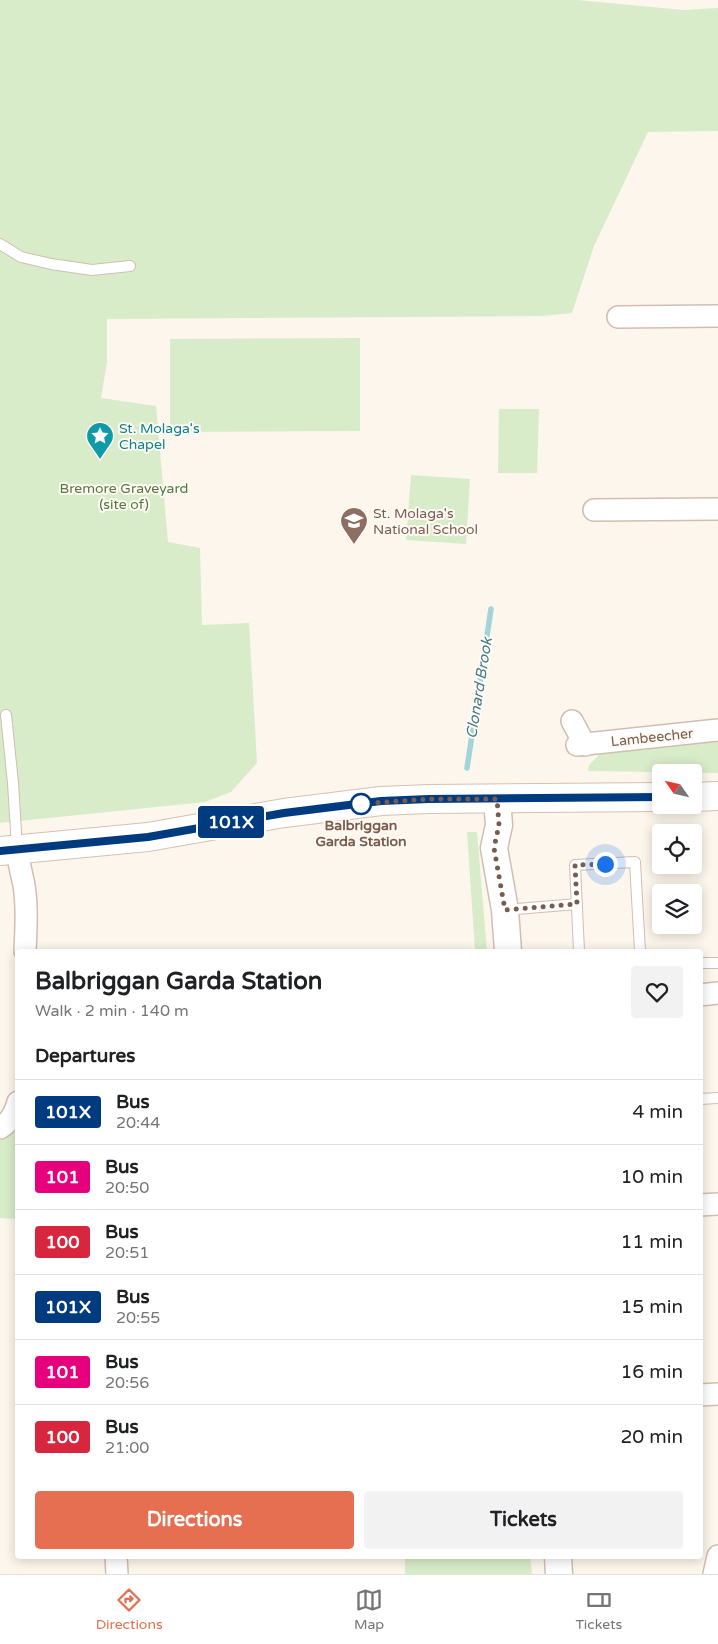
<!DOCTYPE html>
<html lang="en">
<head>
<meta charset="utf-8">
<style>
  :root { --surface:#fff; --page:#f2f2f2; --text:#202124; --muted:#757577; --line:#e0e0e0; --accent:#e76f51 }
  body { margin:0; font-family:"Varela Round",sans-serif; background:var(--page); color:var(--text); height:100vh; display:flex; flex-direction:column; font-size:19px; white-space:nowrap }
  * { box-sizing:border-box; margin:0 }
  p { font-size:16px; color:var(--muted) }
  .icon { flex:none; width:28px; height:28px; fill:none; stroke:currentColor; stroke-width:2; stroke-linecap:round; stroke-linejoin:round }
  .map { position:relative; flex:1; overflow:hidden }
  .side { position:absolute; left:15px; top:949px; width:688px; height:610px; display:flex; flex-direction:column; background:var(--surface); border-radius:5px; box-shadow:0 2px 12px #0003 }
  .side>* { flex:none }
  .badge { padding:0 10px; border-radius:4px; font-size:18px; line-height:32px }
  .needle { width:32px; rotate:304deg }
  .tools { position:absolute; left:652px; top:764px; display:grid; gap:10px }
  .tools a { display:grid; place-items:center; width:50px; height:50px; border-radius:5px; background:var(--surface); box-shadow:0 2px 12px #0003; font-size:25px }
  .you { position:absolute; width:25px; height:25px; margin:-12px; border:4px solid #fff; border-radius:50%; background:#1a73e8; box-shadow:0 0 0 8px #1a73e833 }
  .map>.badge { position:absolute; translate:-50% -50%; box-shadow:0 0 0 2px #fff }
  h2 { padding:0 20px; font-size:19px; line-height:45px }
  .round { display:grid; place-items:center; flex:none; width:52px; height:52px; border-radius:5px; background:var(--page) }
  .headline { display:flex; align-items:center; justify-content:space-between; height:85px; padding:0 20px }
  h1 { font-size:24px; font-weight:700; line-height:38px }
  .action { display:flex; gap:10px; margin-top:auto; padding:10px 20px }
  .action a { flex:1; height:58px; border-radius:5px; background:var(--accent); color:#fff; font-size:20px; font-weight:700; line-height:58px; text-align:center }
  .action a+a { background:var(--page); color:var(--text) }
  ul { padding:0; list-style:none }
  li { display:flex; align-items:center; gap:15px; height:65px; padding:0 20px; border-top:1px solid var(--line) }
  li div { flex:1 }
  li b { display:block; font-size:19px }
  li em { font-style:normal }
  li .badge { min-width:55px; font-weight:700; text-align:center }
  .tab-bar { display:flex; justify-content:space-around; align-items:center; height:70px; border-top:1px solid var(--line); background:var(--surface); font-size:14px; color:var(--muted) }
  .tab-bar a { display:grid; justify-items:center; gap:2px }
  .tab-bar .on { color:var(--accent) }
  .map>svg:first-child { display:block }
  .green { fill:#d8ecc9 }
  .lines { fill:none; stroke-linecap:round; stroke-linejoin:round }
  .stream { stroke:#a5d3da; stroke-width:5.5 }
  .service-casing { stroke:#d1beb0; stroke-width:12 }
  .minor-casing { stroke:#d1beb0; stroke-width:24 }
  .tertiary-casing { stroke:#d1beb0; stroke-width:29 }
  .secondary-casing { stroke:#d6c0b0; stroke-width:30 }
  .service { stroke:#fff; stroke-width:10 }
  .minor { stroke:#fff; stroke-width:21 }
  .tertiary { stroke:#fff; stroke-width:26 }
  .secondary { stroke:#fff; stroke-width:28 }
  .line-casing { stroke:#fff; stroke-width:11 }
  .line { stroke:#003b80; stroke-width:8 }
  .walk { stroke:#7a5c4d; stroke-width:5; stroke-dasharray:0 9 }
  .stop-dot { fill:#fff; stroke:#003b80; stroke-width:2.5 }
  .labels { text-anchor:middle; stroke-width:4; stroke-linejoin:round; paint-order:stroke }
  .culture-label { font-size:14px; fill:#0d838f; stroke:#fffaf3; text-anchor:start }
  .park-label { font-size:14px; fill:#537a41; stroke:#fffaf3 }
  .education-label { font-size:14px; fill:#785e54; stroke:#fffaf3; text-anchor:start }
  .street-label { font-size:14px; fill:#7a5c4d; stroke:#fffaf3 }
  .stop-label { font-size:14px; font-weight:bold; fill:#7a5c4d; stroke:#fffaf3 }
  .water-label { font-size:15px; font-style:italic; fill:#437c86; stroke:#fffaf3 }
</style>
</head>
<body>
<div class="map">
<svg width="718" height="1574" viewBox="0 0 718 1574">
  <rect width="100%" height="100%" fill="#fdf6ec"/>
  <g class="green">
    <path d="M0,0H577L683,10L718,8V131L648,132L594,246L572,313L542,316L107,319V362L101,398L156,406L168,542L200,548L202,625L249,623L257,763L231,792L205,802L0,823Z"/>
    <path d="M360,338V431L170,432V339Z"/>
    <path d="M499,409H539L537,473H498Z"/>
    <path d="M411,475L470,479L466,544L406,540Z"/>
    <path d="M718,738V773L588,771L589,765L602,752Z"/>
    <path d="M467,832H477L487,951H475Z"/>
    <path d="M17,1119V1219L0,1218V1136Z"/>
    <path d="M405,1556H530L532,1574H405Z"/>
  </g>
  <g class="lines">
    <path class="stream" d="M467,768L491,609"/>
    <defs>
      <g id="service">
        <path d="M0,244L21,257L51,264L92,270L130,266"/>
        <path d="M6,715L13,783L17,848"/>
        <path d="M506,910L577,904"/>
        <path d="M579,951L575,865L635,862L640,951"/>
        <path d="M700,963H718"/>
        <path d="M700,1099L718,1098"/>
      </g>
      <g id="minor">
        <path d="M618,317L718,316"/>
        <path d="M594,510L718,509"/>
        <path d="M572,721L585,745"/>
        <path d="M577,745L718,730"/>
        <path d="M17,849C18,859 20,867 22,876C28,898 26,929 25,951"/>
        <path d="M700,995L718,993"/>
        <path d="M0,1128C10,1122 15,1114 18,1102"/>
        <path d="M700,1205L718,1204"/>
        <path d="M700,1395L718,1394"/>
        <path d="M116,1556L117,1574"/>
        <path d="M714,1574L718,1556"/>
      </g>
      <g id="tertiary">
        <path d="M497,799L499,825L494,848L505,910L508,951"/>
        <path d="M558,1556L559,1574"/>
      </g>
      <g id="secondary">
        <path d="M694,797L718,796"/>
        <path d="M0,851L148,837L284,813L381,801L429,799L661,797"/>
      </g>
    </defs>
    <use href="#service" class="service-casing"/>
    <use href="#minor" class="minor-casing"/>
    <use href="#tertiary" class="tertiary-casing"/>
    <use href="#secondary" class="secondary-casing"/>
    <use href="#service" class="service"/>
    <use href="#minor" class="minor"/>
    <use href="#tertiary" class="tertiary"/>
    <use href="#secondary" class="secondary"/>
  </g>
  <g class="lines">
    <defs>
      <path id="line" d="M0,851L148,837L284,813L381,801L429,799L661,797"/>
    </defs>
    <use href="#line" class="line-casing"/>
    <use href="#line" class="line"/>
    <path class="walk" d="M361,804H356L429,799H497L499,825L494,848L505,910L577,904L575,865L605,864"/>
  </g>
  <defs>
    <symbol id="sight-pin" viewBox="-11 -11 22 30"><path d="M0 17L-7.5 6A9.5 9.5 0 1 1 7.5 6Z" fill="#0f9aa8" stroke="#fffaf3"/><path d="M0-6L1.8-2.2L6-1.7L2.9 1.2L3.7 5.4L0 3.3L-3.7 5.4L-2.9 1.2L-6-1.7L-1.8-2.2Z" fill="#fff"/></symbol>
    <symbol id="school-pin" viewBox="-11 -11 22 30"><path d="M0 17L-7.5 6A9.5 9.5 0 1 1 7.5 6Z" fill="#8d6e63" stroke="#fffaf3"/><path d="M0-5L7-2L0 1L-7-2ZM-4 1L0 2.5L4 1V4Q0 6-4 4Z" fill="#fff"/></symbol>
  </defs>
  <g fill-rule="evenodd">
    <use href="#sight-pin" x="84" y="420" width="32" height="43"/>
    <use href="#school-pin" x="338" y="505" width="32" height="43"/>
  </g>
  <circle class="stop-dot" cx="361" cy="804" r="10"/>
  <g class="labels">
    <g class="culture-label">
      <text x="119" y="433">St. Molaga's<tspan x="119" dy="16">Chapel</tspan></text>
    </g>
    <g class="park-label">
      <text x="124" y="493">Bremore Graveyard<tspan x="124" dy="16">(site of)</tspan></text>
    </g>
    <g class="education-label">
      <text x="373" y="518">St. Molaga's<tspan x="373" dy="16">National School</tspan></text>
    </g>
    <g class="street-label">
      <text transform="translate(652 737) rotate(-6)" y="5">Lambeecher</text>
    </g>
    <g class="stop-label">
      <text x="361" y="830">Balbriggan<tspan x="361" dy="16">Garda Station</tspan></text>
    </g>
    <g class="water-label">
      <text transform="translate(479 688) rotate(-81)" y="5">Clonard Brook</text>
    </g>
  </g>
</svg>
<div class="tools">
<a><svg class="needle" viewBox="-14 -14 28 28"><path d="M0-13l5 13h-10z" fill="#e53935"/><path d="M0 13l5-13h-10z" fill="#757577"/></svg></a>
<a><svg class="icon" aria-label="locate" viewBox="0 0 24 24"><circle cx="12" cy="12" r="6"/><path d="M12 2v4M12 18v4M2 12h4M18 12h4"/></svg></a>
<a><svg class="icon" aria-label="layers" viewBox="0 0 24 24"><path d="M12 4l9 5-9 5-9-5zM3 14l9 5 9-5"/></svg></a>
</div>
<div class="you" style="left:605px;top:864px"></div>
<b class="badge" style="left:231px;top:822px;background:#003b80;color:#fff">101X</b>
<section class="side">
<div class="headline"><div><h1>Balbriggan Garda Station</h1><p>Walk · 2 min · 140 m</p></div><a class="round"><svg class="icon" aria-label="heart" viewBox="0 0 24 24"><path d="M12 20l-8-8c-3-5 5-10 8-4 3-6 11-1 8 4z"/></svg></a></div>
<h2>Departures</h2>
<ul>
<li><span class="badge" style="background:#003b80;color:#fff">101X</span><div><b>Bus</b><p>20:44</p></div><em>4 min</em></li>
<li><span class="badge" style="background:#e6007e;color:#fff">101</span><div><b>Bus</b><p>20:50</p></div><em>10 min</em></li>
<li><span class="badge" style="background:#d7263d;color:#fff">100</span><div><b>Bus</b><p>20:51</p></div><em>11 min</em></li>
<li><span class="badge" style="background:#003b80;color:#fff">101X</span><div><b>Bus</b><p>20:55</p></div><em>15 min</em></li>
<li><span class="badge" style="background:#e6007e;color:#fff">101</span><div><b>Bus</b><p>20:56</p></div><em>16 min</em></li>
<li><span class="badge" style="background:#d7263d;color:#fff">100</span><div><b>Bus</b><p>21:00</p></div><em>20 min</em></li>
</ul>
<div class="action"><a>Directions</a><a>Tickets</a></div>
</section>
</div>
<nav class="tab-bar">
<a class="on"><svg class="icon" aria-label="directions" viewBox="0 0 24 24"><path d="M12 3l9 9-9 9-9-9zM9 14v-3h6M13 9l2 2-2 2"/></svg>Directions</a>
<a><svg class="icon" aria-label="map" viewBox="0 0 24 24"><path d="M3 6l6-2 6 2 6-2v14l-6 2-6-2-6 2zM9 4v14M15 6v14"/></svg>Map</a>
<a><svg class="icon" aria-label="tickets" viewBox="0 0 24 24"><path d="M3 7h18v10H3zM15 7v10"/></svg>Tickets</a>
</nav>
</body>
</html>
